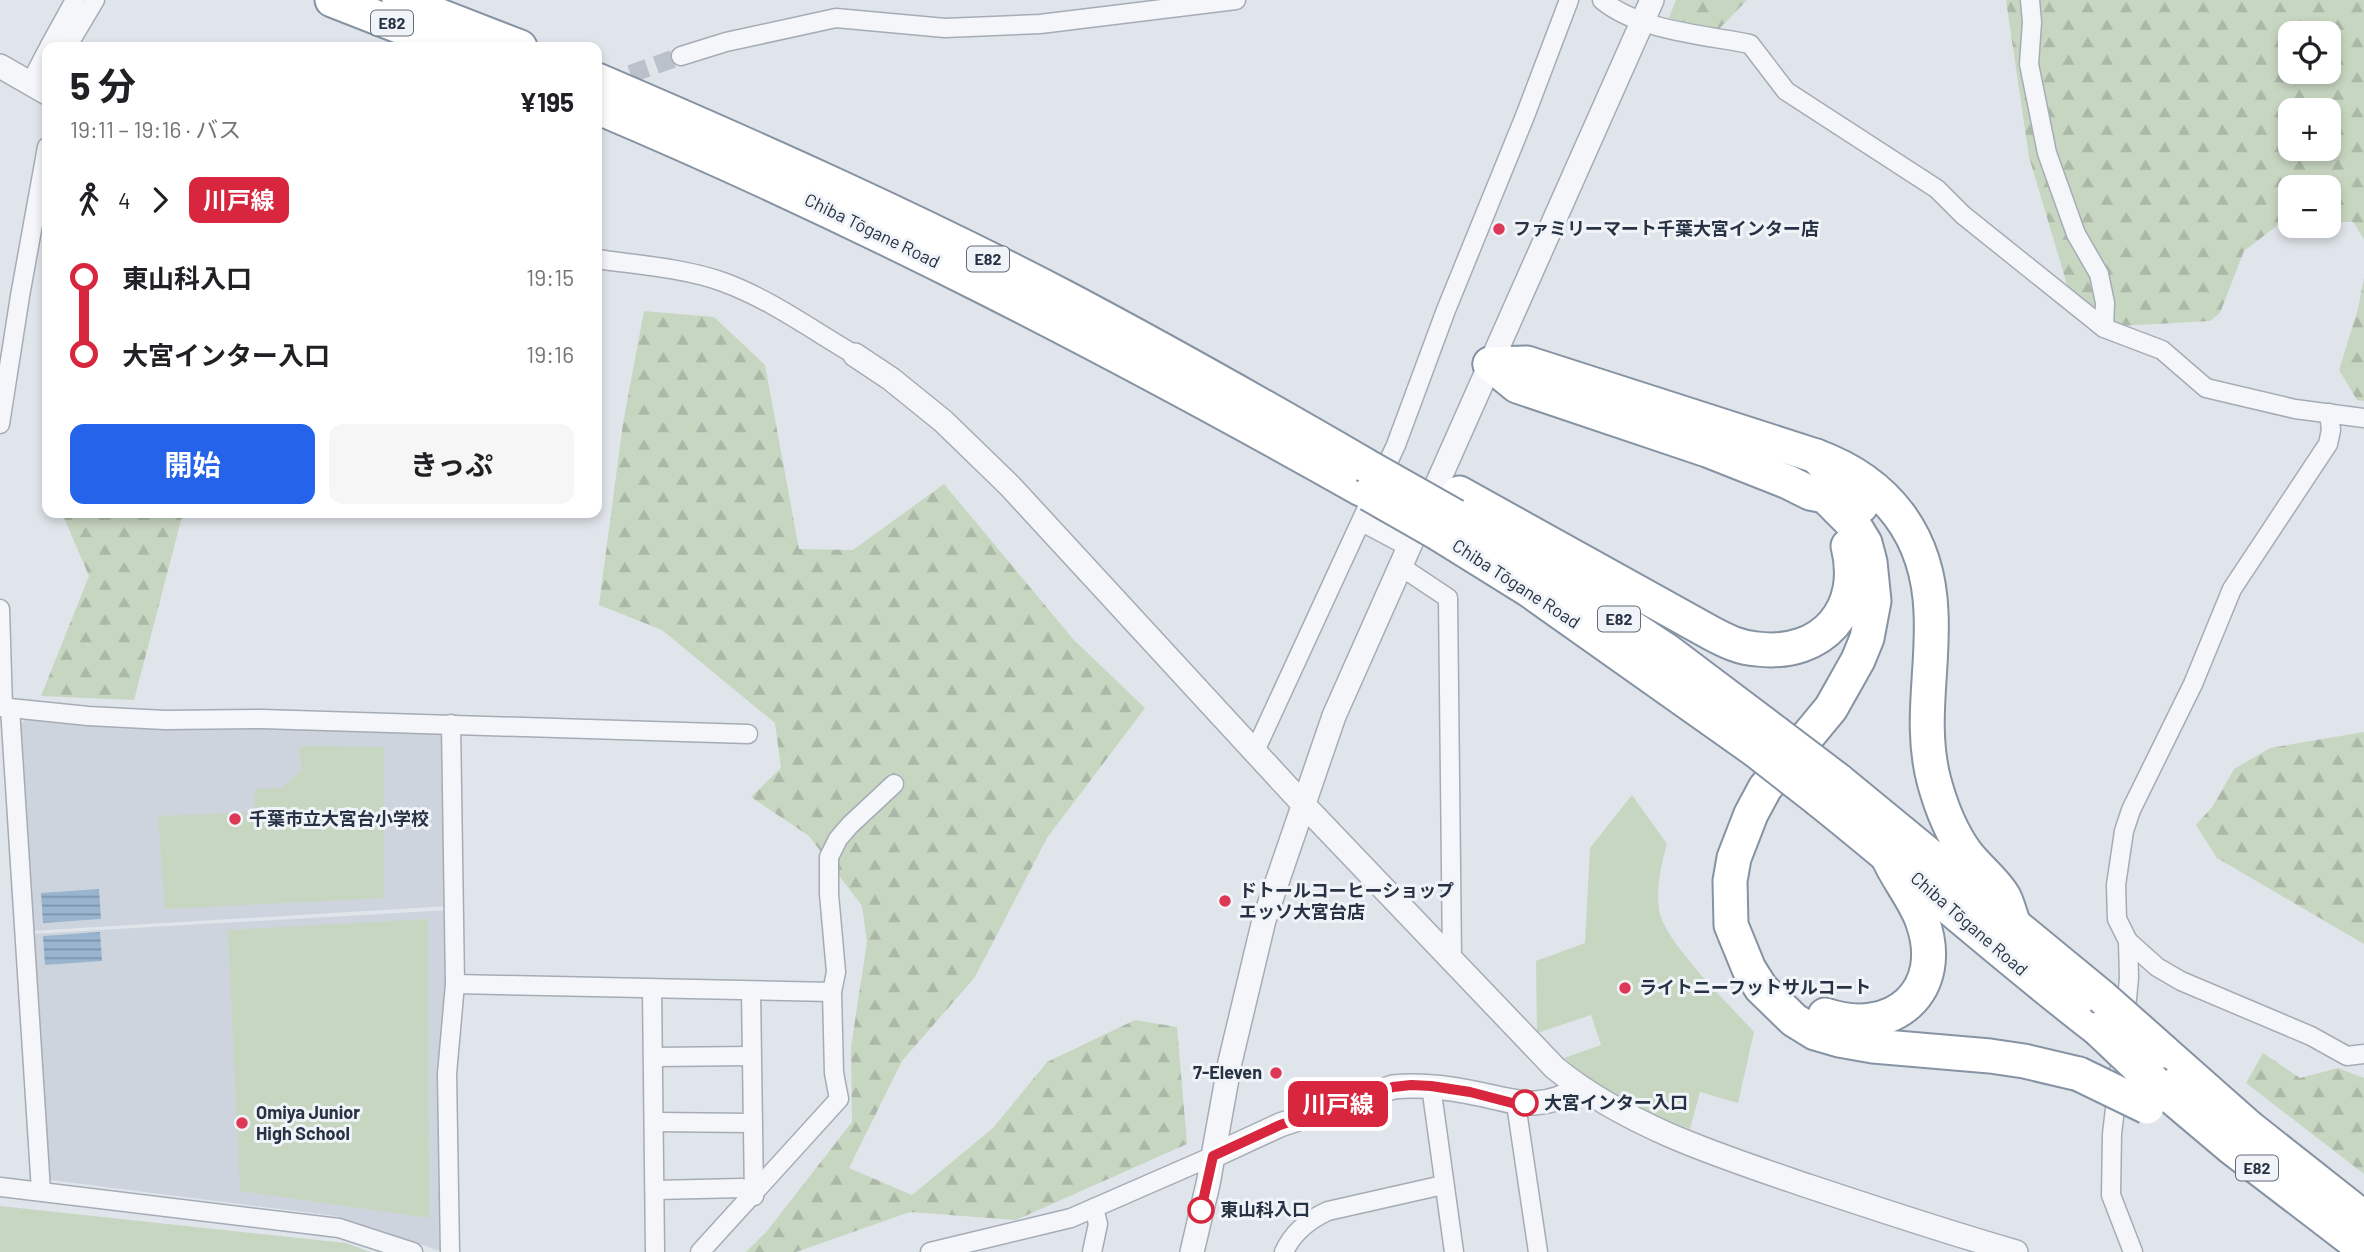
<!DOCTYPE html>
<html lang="ja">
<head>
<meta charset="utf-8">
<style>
  :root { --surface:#fff; --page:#f6f6f6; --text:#202124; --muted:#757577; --accent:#2563eb }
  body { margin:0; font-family:Barlow,"Noto Sans JP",sans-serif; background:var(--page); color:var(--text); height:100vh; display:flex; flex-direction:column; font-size:26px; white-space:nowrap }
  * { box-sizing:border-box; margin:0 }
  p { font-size:23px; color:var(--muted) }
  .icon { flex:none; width:38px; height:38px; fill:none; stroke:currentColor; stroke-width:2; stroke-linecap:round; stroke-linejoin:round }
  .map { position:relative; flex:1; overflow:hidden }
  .sheet { position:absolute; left:42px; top:42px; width:560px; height:476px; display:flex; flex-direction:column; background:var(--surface); border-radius:14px; box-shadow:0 4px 10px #0003 }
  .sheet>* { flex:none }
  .badge { padding:0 14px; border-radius:10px; font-size:24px; line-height:46px }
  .fabs { position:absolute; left:2278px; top:21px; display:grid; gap:14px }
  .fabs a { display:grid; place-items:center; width:63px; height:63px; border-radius:14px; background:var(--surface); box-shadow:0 4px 10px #0003; font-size:35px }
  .map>.badge { position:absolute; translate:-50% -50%; box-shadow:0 0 0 4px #fff }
  .legs { display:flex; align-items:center; gap:10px; height:77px; padding:0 28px; font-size:23px }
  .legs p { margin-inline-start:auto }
  .overview { display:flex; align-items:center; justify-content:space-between; height:119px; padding:0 28px }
  h1 { font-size:38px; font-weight:700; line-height:52px }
  .action { display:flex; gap:14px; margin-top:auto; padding:14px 28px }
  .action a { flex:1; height:80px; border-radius:14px; background:var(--accent); color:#fff; font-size:28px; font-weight:700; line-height:80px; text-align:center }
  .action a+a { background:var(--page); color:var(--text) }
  ul { padding:0 28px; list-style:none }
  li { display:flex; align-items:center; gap:24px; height:77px; font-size:26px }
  li i { display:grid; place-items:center; width:10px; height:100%; margin:0 9px; background:currentColor }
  li i::after { content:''; width:18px; height:18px; margin:-9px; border:5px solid; border-radius:50%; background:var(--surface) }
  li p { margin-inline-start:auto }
  li:first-child i { background:linear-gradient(#0000 50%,currentColor 0) }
  li:last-child i { background:linear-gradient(currentColor 50%,#0000 0) }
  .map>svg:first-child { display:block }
  .built { fill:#ced4dd }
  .grass { fill:#c7d6c1 }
  .forest { fill:url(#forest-firs); fill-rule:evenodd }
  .water { fill:url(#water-rules) }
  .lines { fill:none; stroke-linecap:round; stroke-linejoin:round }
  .minor-tunnel { stroke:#bbc1ca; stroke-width:18; stroke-dasharray:18 9; stroke-linecap:butt }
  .minor-casing { stroke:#a5acb6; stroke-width:21 }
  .tertiary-casing { stroke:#a5acb6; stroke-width:26 }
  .motorway-casing { stroke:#8693a3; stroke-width:37 }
  .minor { stroke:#f4f6f9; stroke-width:18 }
  .tertiary { stroke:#f4f6f9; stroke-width:23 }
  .motorway { stroke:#fff; stroke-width:33 }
  .motorway-bridge-casing { stroke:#8693a3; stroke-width:37; stroke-linecap:butt }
  .motorway-bridge { stroke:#fff; stroke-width:33 }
  .line-1-casing { stroke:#fff; stroke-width:16 }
  .line-1 { stroke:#d7263d; stroke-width:10 }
  .poi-dot { fill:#dd3957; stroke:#f0f4f8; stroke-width:2.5 }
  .stop-1-dot { fill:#fff; stroke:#d7263d; stroke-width:3.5 }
  .labels { text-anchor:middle; stroke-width:6; stroke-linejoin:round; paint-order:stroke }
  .shield { fill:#f0f4f8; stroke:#636d7a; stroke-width:2 }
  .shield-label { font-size:16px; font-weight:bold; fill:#273344 }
  .poi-label { font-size:18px; font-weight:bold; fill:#273344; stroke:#f0f4f8; text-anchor:start }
  .street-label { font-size:18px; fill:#273344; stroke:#f0f4f8 }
  .stop-label { font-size:18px; font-weight:bold; fill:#273344; stroke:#f0f4f8; text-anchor:start }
</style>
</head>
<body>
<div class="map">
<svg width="2364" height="1252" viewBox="0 0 2364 1252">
  <defs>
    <pattern id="forest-firs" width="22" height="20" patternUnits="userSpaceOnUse" patternTransform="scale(1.75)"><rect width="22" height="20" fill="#c7d6c1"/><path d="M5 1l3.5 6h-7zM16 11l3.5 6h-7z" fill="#abb8a7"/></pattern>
    <pattern id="water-rules" width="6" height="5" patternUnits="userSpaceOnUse" patternTransform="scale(1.75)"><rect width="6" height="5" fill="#98b4cf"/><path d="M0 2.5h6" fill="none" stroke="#7c93aa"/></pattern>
  </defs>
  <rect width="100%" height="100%" fill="#e0e5eb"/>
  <g class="built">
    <path d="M28,717L445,731L449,906L30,931L18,726Z"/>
    <path d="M449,910L443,1252L336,1216L50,1180L44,1172L31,934Z"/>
  </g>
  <g class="grass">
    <path d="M300,746L384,747V898L165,909L158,816L255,812V789L282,788L301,771Z"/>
    <path d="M1632,795L1667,844C1661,865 1656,887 1659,909C1662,940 1731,1006 1754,1032L1738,1103L1700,1092L1690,1129L1611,1097L1564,1058L1601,1045L1591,1015L1537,1033L1536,961L1585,943L1590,848Z"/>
    <path d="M428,919L429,1218L240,1191L228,930Z"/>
    <path d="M0,1206L346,1243L370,1252H0Z"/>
  </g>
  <g class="forest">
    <path d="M1676,0H1747L1718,30L1669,18Z"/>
    <path d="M2006,0H2364V239L2353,222H2329V187H2291V222H2282L2244,251L2220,313L2210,321L2119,326L2068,288L2029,157ZM2291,33H2329V72H2291ZM2291,110H2329V149H2291Z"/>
    <path d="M2364,277V401L2357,400L2339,370L2358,309Z"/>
    <path d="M644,311L714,317L765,365L799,549L853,550L944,484L1074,640L1145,708L1047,838L975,977L902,1061L849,1168L912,1195L993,1128L1047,1062L1135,1020L1177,1027L1187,1144L1016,1220L910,1212L796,1252H746L767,1231L852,1122L851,1047L867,942L862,906L809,836L751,797L781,768L775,723L662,630L599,605L623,423Z"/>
    <path d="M62,513H183L134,700L41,696L89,576Z"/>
    <path d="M2364,732V944L2217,858L2196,825L2213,806L2234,769L2270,748Z"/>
    <path d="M2263,1053L2300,1078L2338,1068L2364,1078V1174L2246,1083Z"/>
  </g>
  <g class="water">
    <path d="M99,889L101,919L43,923L41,893Z"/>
    <path d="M100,932L102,961L45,965L43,936Z"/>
  </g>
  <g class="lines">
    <path class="minor-tunnel" d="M605,83L681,56"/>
    <defs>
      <g id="minor">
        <path d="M1602,0C1637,30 1705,35 1750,44L1786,91L1937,189L1963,215L2104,328L2162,350L2206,388L2295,409L2364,418"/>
        <path d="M2030,0L2032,22L2029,64L2047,153L2076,234L2099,274L2105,303L2104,328"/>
        <path d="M49,47L75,0"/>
        <path d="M67,47L95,0"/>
        <path d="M681,56L726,42L836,18L945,28L1040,24L1236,0"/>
        <path d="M31,82L47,51"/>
        <path d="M597,259C638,265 684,268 723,282C770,299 812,330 855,355"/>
        <path d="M0,424L20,296L47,147"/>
        <path d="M1362,522L1409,547"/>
        <path d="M1400,566L1448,598L1452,959"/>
        <path d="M0,609L3,707"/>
        <path d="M0,707L88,716L165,720L262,719L748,734"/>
        <path d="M10,708L41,1191"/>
        <path d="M1255,751L1396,445L1446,310L1525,116L1569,0"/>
        <path d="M2128,941L2157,967L2181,981L2311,1036L2347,1056L2364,1054"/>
        <path d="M455,984L832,992"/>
        <path d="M652,989L655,1252"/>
        <path d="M751,991L754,1196"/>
        <path d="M2125,1019L2129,978L2128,941L2117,919L2116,885L2124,831L2131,810L2193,684L2232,589L2328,444L2331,430L2329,413"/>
        <path d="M2122,1050L2112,1134L2111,1195L2133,1252"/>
        <path d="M654,1057L751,1056"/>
        <path d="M1431,1086L1454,1252"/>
        <path d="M1516,1104L1538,1252"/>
        <path d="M655,1122L751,1123"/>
        <path d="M0,1187L339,1228L413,1252"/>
        <path d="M655,1190L742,1188L754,1196"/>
        <path d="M450,1252L447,1074L455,984L451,724"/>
        <path d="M700,1252L839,1099L834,1073L832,992L836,972L829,894V857L838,839L850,825L894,784"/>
        <path d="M930,1252L1071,1218L1213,1156"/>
        <path d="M1092,1252L1098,1224L1094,1208"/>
        <path d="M1284,1252C1293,1232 1308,1220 1328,1211L1443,1185"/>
      </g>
      <g id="tertiary">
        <path d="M0,66L47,93"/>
        <path d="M855,355L891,379L943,421L1010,486L1303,804L1555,1068C1628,1127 1720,1156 1808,1186C1877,1209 1946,1232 2016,1252"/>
        <path d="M1213,1156L1280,1125L1393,1087C1419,1084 1444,1087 1469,1092C1513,1100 1537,1114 1580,1088"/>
        <path d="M1192,1252L1208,1184L1230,1062L1264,920L1334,716L1652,0"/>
      </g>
      <g id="motorway">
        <path d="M332,0L452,47"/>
        <path d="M399,0L520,47"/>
        <path d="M597,80C756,148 915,219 1068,299C1168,352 1267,408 1365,465"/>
        <path d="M597,107C860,218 1112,349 1361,489"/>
        <path d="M1490,364L1517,386L1707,450L1788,482L1810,493L1825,496L1854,525L1865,543L1870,562L1874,601L1867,638L1858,660L1831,708L1765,788L1751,814L1734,858L1730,881L1731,925L1749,969L1761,988L1794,1020L1815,1033L1839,1040L1873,1046L1990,1056L2024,1061L2079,1074"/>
        <path d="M1490,364L1527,363L1816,456C1887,482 1928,535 1931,612C1934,669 1919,724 1934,781C1941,807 1950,831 1966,853C1977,868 1995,881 2004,897C2008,905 2010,914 2013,922"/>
        <path d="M1816,456L1861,506"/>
        <path d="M1459,493L1711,633C1726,641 1740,648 1757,649C1823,657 1864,609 1848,546"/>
        <path d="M1455,516L1529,560L1666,650L1776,733"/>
        <path d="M1439,534L1529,590L1755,750"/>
        <path d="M1838,780L2102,997"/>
        <path d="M1819,800C1913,875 2003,956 2098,1029"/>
        <path d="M1825,1015C1893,1038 1948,991 1922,920C1913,896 1896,878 1886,853"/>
        <path d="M2163,1051L2250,1128L2364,1218"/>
        <path d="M2155,1083L2232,1148L2364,1249"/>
      </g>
    </defs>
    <use href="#minor" class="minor-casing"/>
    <use href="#tertiary" class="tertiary-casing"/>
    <use href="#motorway" class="motorway-casing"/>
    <use href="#minor" class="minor"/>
    <use href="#tertiary" class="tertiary"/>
    <use href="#motorway" class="motorway"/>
    <defs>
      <g id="motorway-bridge">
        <path d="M1365,465L1455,516"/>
        <path d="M1369,494L1439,534"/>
        <path d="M1776,733L1838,780"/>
        <path d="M1755,750L1819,800"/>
        <path d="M2102,997L2163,1051"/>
        <path d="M2098,1029L2155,1083"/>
        <path d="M2079,1074L2147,1107"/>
      </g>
    </defs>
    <use href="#motorway-bridge" class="motorway-bridge-casing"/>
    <use href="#motorway-bridge" class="motorway-bridge"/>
  </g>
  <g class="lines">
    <defs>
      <path id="line-1" d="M1201,1210L1213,1156L1280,1125L1393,1087L1411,1085L1431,1086L1470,1092L1516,1104L1525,1103"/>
    </defs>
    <use href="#line-1" class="line-1-casing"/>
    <use href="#line-1" class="line-1"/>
  </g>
  <g class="poi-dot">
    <circle cx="1499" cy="229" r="7"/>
    <circle cx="235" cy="819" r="7"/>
    <circle cx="1225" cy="901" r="7"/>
    <circle cx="1625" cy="988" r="7"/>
    <circle cx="1276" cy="1073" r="7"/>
    <circle cx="242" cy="1123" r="7"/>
  </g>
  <g class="stop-1-dot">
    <circle cx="1525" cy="1103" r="12"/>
    <circle cx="1201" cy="1210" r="12"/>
  </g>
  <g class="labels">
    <g class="shield">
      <rect x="371" y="10.5" width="42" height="25" rx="5"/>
      <rect x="967" y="246.5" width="42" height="25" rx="5"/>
      <rect x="1598" y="606.5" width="42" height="25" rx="5"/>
      <rect x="2236" y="1155.5" width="42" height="25" rx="5"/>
    </g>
    <g class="shield-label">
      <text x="392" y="29">E82</text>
      <text x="988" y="265">E82</text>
      <text x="1619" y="625">E82</text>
      <text x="2257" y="1174">E82</text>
    </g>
    <g class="poi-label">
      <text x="1513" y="235">ファミリーマート千葉大宮インター店</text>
      <text x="249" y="825">千葉市立大宮台小学校</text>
      <text x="1239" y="897">ドトールコーヒーショップ<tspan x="1239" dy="21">エッソ大宮台店</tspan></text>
      <text x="1639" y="994">ライトニーフットサルコート</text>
      <text x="1262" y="1079" text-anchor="end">7-Eleven</text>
      <text x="256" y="1119">Omiya Junior<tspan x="256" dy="21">High School</tspan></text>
    </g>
    <g class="street-label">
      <text transform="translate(872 231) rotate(26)" y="6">Chiba Tōgane Road</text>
      <text transform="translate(1516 584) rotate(33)" y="6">Chiba Tōgane Road</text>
      <text transform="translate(1969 924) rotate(41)" y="6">Chiba Tōgane Road</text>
    </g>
    <g class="stop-label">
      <text x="1544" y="1109">大宮インター入口</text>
      <text x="1220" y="1216">東山科入口</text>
    </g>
  </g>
</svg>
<div class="fabs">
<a><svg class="icon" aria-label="locate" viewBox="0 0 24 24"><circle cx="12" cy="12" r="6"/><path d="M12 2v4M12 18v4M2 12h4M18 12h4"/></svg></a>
<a>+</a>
<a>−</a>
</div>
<b class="badge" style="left:1338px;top:1104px;background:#d7263d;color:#fff">川戸線</b>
<section class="sheet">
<div class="overview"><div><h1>5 分</h1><p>19:11 – 19:16 · バス</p></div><b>¥195</b></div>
<div class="legs"><svg class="icon" aria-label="walk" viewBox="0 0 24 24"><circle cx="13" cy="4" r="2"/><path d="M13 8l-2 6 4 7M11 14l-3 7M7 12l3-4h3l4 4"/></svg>4<svg class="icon" aria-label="forward" viewBox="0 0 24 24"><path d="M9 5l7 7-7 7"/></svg><b class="badge" style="background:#d7263d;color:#fff">川戸線</b></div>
<ul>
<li><i style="color:#d7263d"></i><b>東山科入口</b><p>19:15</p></li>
<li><i style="color:#d7263d"></i><b>大宮インター入口</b><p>19:16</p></li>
</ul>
<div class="action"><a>開始</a><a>きっぷ</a></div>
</section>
</div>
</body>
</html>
